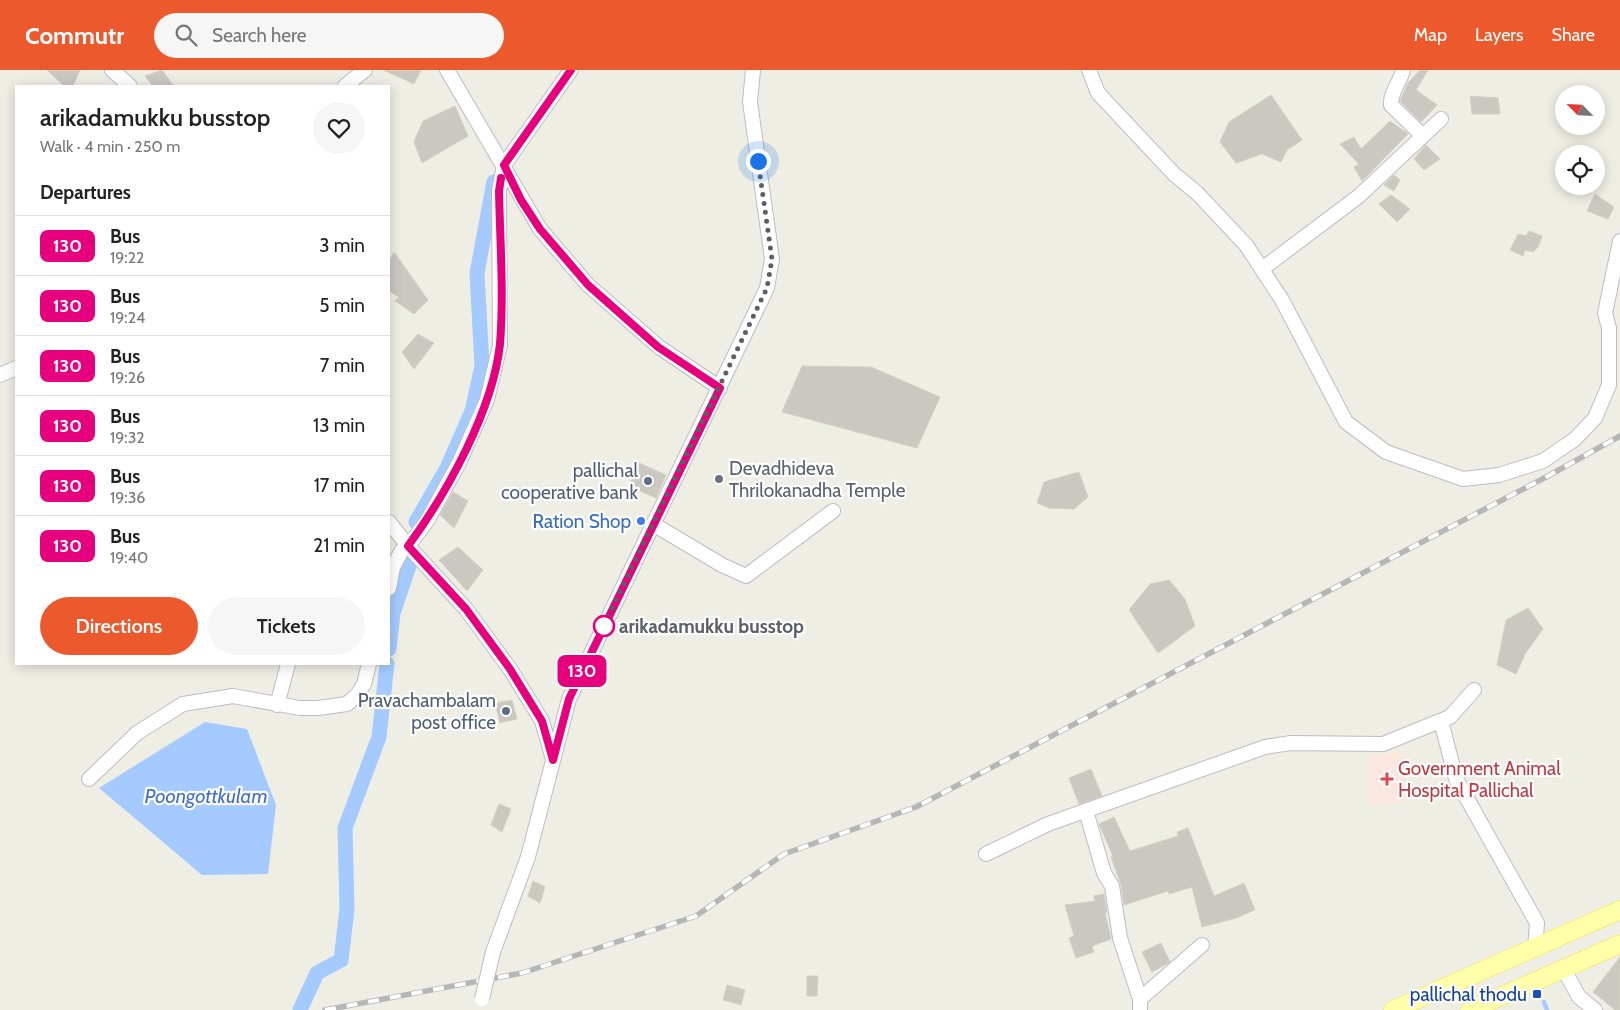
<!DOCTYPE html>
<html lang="en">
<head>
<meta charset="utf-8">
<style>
  :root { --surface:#fff; --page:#f6f6f6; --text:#222; --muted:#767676; --line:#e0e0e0; --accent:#ec592d }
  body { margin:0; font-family:Cabin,sans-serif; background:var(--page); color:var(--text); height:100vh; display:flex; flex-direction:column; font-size:19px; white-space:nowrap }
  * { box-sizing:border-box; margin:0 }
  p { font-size:16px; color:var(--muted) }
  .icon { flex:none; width:28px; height:28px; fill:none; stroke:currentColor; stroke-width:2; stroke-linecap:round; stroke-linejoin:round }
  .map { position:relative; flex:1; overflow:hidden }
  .details { position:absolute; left:15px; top:15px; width:375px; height:580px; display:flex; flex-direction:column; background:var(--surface); border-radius:0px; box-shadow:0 2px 12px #0003 }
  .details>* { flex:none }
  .badge { padding:0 10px; border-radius:8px; font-size:18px; line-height:32px }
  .needle { width:32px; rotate:294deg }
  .tools { position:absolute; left:1555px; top:15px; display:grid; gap:10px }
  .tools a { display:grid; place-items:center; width:50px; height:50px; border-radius:50%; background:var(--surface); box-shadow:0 2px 12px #0003; font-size:25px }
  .you { position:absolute; width:25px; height:25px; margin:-12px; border:4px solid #fff; border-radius:50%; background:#1a73e8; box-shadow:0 0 0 8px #1a73e833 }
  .map>.badge { position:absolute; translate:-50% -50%; box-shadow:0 0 0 2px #fff }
  h2 { padding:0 25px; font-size:19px; line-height:45px }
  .round { display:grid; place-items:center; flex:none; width:52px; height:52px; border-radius:26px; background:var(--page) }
  .summary { display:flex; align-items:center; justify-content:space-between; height:85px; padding:0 25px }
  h1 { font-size:24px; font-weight:600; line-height:38px }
  .action { display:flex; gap:10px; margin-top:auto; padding:10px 25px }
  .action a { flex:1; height:58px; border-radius:30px; background:var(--accent); color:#fff; font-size:20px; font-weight:600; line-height:58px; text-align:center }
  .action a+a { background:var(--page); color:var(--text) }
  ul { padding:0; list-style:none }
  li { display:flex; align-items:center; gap:15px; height:60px; padding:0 25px; border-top:1px solid var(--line) }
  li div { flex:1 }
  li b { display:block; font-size:19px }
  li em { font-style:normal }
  li .badge { min-width:55px; font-weight:700; text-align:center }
  header { display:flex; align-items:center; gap:30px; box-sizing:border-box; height:70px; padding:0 25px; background:var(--accent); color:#fff }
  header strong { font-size:24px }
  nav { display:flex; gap:28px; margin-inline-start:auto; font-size:18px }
  .search { width:350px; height:45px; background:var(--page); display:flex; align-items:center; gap:12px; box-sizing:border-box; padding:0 18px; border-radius:28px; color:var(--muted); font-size:19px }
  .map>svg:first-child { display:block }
  .medical { fill:#fce7e0 }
  .water { fill:#a4caff }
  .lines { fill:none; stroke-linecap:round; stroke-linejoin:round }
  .stream { stroke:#a4caff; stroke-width:4.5 }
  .canal { stroke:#a4caff; stroke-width:15 }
  .building { fill:#cac8c1; stroke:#d4d1c2 }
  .minor-casing { stroke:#bcbdc3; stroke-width:16 }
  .major-casing { stroke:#f4e058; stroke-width:19 }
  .minor { stroke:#fff; stroke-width:14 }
  .major { stroke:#fffea9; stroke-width:18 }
  .rail-casing { stroke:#b5b6b6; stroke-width:5.5 }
  .rail { stroke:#fff; stroke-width:4; stroke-dasharray:11; stroke-linecap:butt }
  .minor-bridge-casing { stroke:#bcbdc3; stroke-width:16; stroke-linecap:butt }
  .minor-bridge { stroke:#fff; stroke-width:14 }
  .line-casing { stroke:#fff; stroke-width:11 }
  .line { stroke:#e6007e; stroke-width:8 }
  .walk { stroke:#5c5f65; stroke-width:5; stroke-dasharray:0 9 }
  .worship-dot { fill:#6b7280; stroke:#fff; stroke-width:2 }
  .service-dot { fill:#5c6f8a; stroke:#fff; stroke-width:2 }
  .shop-dot { fill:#3f7fe0; stroke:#fff; stroke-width:2 }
  .stop-dot { fill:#fff; stroke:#e6007e; stroke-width:2.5 }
  .health-dot { fill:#e0444e; stroke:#fff; stroke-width:2 }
  .transit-dot { fill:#1a4fb4; stroke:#fff; stroke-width:2 }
  .labels { text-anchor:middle; stroke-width:4.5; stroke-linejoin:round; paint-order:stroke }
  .worship-label { font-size:19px; fill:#5b616d; stroke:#fff; text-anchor:start }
  .service-label { font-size:19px; fill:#4e5e75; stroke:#fff; text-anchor:end }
  .shop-label { font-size:19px; fill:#366cbe; stroke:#fff; text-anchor:end }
  .stop-label { font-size:19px; font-weight:bold; fill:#5c5f65; stroke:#fff; text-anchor:start }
  .health-label { font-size:19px; fill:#be3a42; stroke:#fff; text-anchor:start }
  .transit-label { font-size:19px; fill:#164399; stroke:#fff; text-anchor:end }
  .water-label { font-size:20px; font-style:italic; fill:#446fc6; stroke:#fff }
</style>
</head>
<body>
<header>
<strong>Commutr</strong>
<div class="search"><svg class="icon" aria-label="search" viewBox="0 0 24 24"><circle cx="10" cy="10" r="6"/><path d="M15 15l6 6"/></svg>Search here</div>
<nav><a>Map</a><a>Layers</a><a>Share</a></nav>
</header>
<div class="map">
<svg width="1620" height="940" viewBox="0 0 1620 940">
  <rect width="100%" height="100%" fill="#efeee4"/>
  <path class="medical" d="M1405,681V732L1368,736L1369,686Z"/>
  <path class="water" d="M205,652L247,659L276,735L268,804L202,805L99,718Z"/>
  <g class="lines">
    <path class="stream" d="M1544,932L1547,940"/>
    <g class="canal">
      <path d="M416,452L447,398L472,341L482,296L477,203L494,112"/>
      <path d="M389,579L393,543L410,493"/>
      <path d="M300,940L317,903L341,890L347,839L345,758L379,667L387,594"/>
    </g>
  </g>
  <g class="building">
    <path d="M47,0H80L73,16H64Z"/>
    <path d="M162,0L174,16H153L145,6Z"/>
    <path d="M383,0H421L414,14Z"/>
    <path d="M1420,0H1428L1416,20L1437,35L1421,52L1400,31L1408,13Z"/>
    <path d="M1271,25L1302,70L1287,80L1281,92L1262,84L1236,93L1220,72L1229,52Z"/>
    <path d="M1470,26L1498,28L1500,44H1472Z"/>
    <path d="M455,36L468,66L422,93L414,72L423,51Z"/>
    <path d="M1390,51L1408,64L1362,111L1354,97L1359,94L1340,74L1354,67L1361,79Z"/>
    <path d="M1426,75L1440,89L1424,100L1414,89Z"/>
    <path d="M1394,105L1400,110L1394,121L1384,115Z"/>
    <path d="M1595,124L1614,137L1608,149L1587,141Z"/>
    <path d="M1391,125L1410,139L1397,152L1379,134Z"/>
    <path d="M1529,161L1542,166L1538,177L1533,182L1525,180L1523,186L1510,180L1518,164L1526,166Z"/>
    <path d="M394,182L428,230L414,244L395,231L399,227L389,221V192Z"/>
    <path d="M418,264L434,273L414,299L402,282Z"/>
    <path d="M802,296L871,297L940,327L917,378L782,342Z"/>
    <path d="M639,393L666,405L656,428L629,416Z"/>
    <path d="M1079,402L1088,427L1074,439L1049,438L1037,433L1044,412Z"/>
    <path d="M453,422L468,431L454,458L440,445Z"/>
    <path d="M458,477L483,500L467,521L439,490Z"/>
    <path d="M1169,510L1185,529L1195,556L1158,583L1129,540L1150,514Z"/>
    <path d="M1528,538L1543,559L1525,584L1516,604L1497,595L1506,550Z"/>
    <path d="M512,630L517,649L500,653L495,633Z"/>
    <path d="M1091,699L1102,726L1079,734L1069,708Z"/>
    <path d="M499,734L511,739L502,762L491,755Z"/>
    <path d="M1114,747L1130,781L1178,766L1177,762L1188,758L1214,826L1244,813L1255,840L1236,848L1202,857L1192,817L1169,824L1168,821L1124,835L1121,815L1111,787L1113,786L1099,754Z"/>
    <path d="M533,811L545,817L540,833L528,826Z"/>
    <path d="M1104,824L1107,842L1105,843L1111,869L1092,876L1094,882L1076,888L1069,868L1074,866L1065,835L1095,831L1094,826Z"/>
    <path d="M1161,873L1170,892L1152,902L1142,882Z"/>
    <path d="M1620,887V940H1615L1593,922Z"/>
    <path d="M807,906H818L817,926H807Z"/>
    <path d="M727,915L745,920L741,935L723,930Z"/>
  </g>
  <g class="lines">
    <defs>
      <g id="minor">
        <path d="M112,0L130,16"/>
        <path d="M447,0L540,159L588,215L659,277L720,318"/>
        <path d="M1089,0L1098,23L1174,104L1197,123L1246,175L1282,230L1346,352L1386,382L1463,409L1499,405L1543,391L1575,369L1595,348L1609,315V258L1605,243L1620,171"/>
        <path d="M1403,0C1400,13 1390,23 1391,35L1423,66"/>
        <path d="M345,16L365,0"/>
        <path d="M1262,199L1359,126L1441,49"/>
        <path d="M0,305L16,298"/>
        <path d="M389,452L408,476L466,539L510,599L542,651L553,689"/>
        <path d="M653,454L722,495L746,506L833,441"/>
        <path d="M389,518L393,497L402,480L408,476L427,451L459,393L487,330L500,275L499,121L504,95L571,0"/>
        <path d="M277,635L288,594"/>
        <path d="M1441,651L1456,709L1537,853L1535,878"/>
        <path d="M89,709L137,663L183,634L233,626L300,638H318L347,634L358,624L364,614L369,594"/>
        <path d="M1086,741L1104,803L1112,816L1120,868L1140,929V940"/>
        <path d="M986,784L1048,754L1265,677L1291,673L1383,674L1450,647L1474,620"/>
        <path d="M493,882L528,787L569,629L767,218L772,189L750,32L753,0"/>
        <path d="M1563,898L1579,927L1595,940"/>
        <path d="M1140,929L1202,875"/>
      </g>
      <g id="major">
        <path d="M1393,940L1620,840"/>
        <path d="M1470,940L1620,874"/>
      </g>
    </defs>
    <use href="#minor" class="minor-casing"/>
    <use href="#major" class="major-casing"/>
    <use href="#minor" class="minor"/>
    <use href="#major" class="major"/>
    <defs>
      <path id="rail" d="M325,940L522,903L696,846L784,784L916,737L1548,406L1620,366"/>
    </defs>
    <use href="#rail" class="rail-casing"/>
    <use href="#rail" class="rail"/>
    <defs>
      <path id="minor-bridge" d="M482,929L493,882"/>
    </defs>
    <use href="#minor-bridge" class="minor-bridge-casing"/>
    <use href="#minor-bridge" class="minor-bridge"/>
  </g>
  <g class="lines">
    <defs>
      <path id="line" d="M501,108L499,121C500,171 504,224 500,274C493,340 447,423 408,476L466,539L510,599L542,651L553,690L569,629L720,318L658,277L588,215L540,159L521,130L504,95L571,0"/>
    </defs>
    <use href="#line" class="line-casing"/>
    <use href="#line" class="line"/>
    <path class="walk" d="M604,556L602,559L767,218L772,189L758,91"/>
  </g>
  <circle class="worship-dot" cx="719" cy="409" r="5"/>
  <g class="service-dot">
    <circle cx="648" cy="411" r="5"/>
    <circle cx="506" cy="641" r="5"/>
  </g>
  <circle class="shop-dot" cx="641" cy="451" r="5"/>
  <circle class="stop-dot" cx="604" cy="556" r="10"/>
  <path class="health-dot" d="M1384.5 701.5h5v5h5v5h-5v5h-5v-5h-5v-5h5z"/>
  <rect class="transit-dot" x="1532" y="919" width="10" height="10" rx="2.5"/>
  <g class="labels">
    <g class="worship-label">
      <text x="729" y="405">Devadhideva<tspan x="729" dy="22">Thrilokanadha Temple</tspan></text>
    </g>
    <g class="service-label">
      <text x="638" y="407">pallichal<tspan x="638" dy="22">cooperative bank</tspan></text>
      <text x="496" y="637">Pravachambalam<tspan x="496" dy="22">post office</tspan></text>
    </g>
    <g class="shop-label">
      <text x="631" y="458">Ration Shop</text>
    </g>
    <g class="stop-label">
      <text x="619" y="563">arikadamukku busstop</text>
    </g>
    <g class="health-label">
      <text x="1398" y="705">Government Animal<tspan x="1398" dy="22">Hospital Pallichal</tspan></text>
    </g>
    <g class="transit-label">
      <text x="1527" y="931">pallichal thodu</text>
    </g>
    <g class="water-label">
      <text x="206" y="733">Poongottkulam</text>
    </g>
  </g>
</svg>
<div class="tools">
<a><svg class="needle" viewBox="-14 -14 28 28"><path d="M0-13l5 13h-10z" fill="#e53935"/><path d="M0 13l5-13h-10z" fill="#767676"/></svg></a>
<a><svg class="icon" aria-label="locate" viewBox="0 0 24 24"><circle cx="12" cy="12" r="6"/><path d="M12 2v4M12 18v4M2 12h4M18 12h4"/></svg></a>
</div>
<div class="you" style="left:758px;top:91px"></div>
<b class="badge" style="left:582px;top:601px;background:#e6007e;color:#fff">130</b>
<section class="details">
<div class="summary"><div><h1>arikadamukku busstop</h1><p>Walk · 4 min · 250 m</p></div><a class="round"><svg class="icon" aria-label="heart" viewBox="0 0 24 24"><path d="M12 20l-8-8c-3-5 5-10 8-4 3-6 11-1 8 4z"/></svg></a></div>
<h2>Departures</h2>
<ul>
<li><span class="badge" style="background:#e6007e;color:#fff">130</span><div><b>Bus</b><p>19:22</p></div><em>3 min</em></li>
<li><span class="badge" style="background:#e6007e;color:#fff">130</span><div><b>Bus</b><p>19:24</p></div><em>5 min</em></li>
<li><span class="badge" style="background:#e6007e;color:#fff">130</span><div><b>Bus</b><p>19:26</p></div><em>7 min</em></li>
<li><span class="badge" style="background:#e6007e;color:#fff">130</span><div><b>Bus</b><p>19:32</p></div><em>13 min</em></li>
<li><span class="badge" style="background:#e6007e;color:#fff">130</span><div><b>Bus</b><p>19:36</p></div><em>17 min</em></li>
<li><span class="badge" style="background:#e6007e;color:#fff">130</span><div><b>Bus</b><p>19:40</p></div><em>21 min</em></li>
</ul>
<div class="action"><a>Directions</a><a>Tickets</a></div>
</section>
</div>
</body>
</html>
